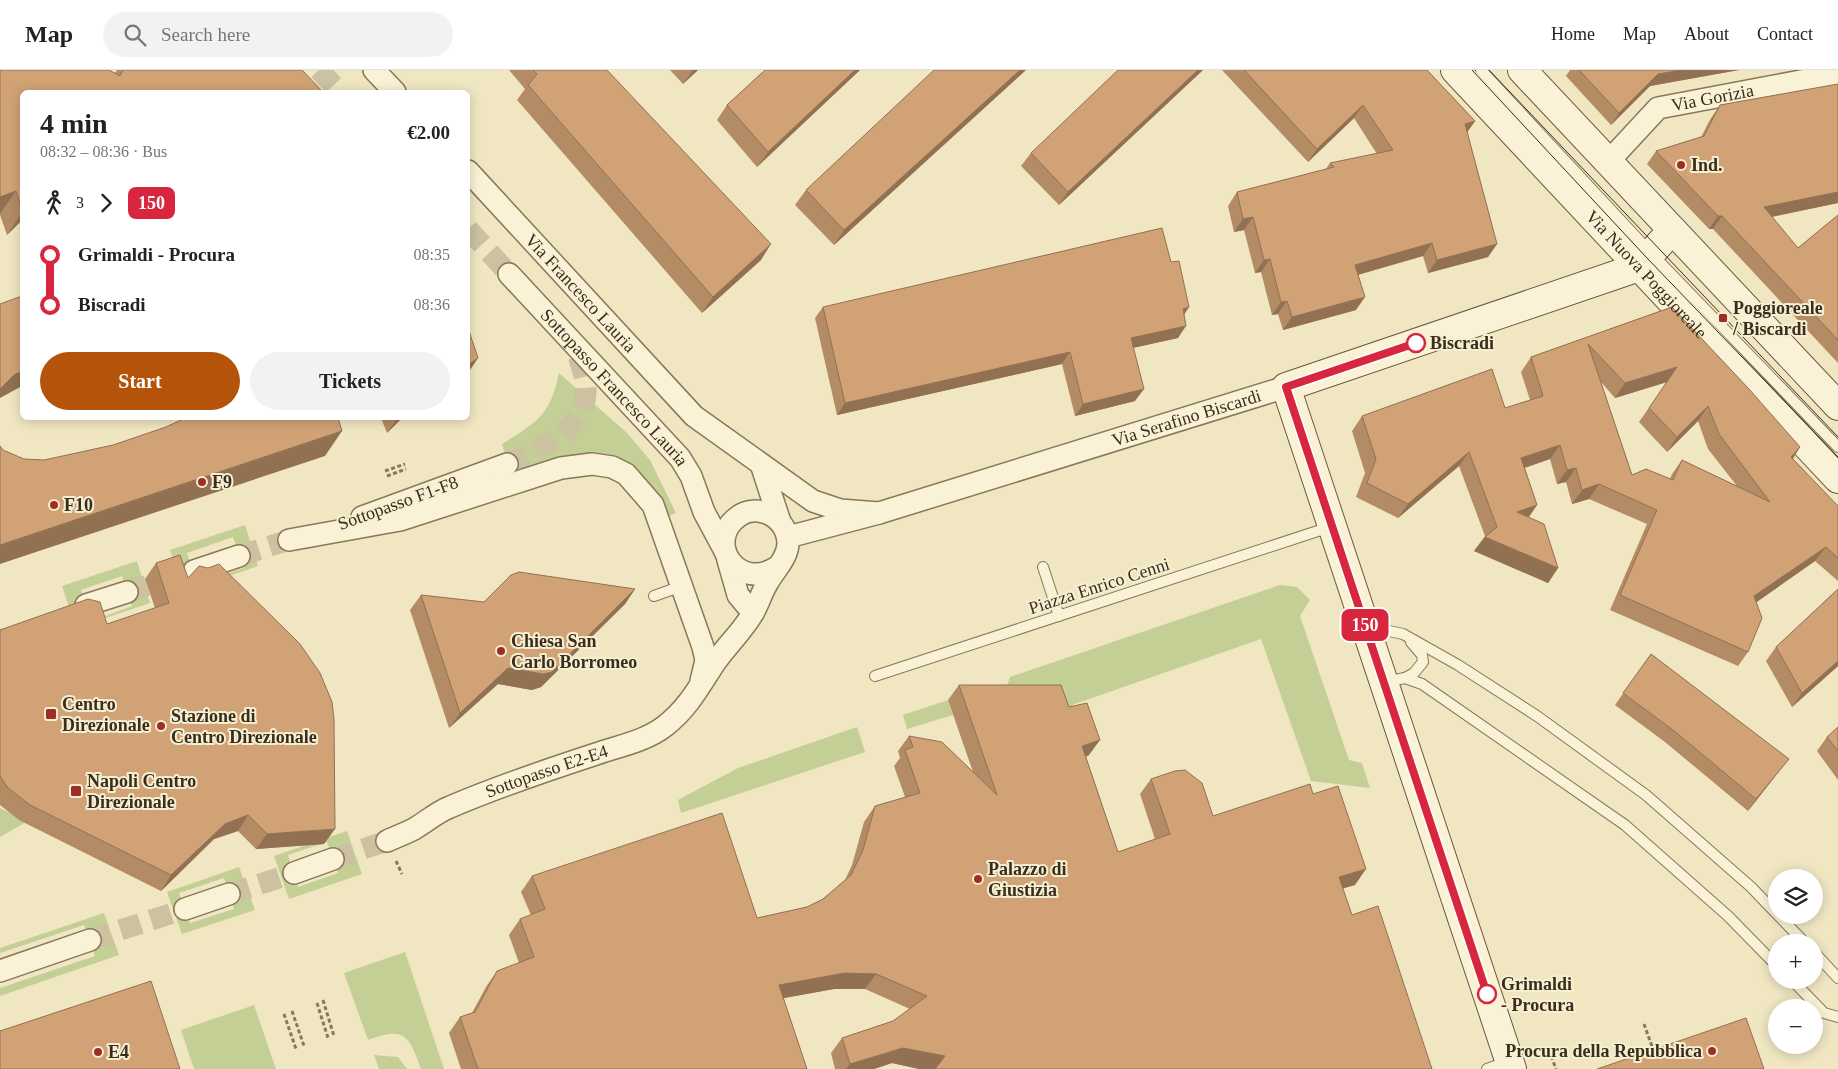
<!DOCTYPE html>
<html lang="en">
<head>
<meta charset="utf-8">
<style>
  :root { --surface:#fff; --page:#f2f2f2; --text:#222; --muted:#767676; --line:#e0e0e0; --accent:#b45309 }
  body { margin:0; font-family:Georgia,serif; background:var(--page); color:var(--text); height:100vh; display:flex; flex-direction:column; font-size:19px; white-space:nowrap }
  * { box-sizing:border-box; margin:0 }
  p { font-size:16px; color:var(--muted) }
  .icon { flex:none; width:28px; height:28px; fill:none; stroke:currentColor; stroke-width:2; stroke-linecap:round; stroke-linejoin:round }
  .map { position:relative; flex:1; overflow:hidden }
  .drawer { position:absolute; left:20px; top:20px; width:450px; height:330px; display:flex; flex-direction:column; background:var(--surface); border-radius:8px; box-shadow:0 2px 12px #0003 }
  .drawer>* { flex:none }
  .badge { padding:0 10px; border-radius:8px; font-size:18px; line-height:32px }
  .fabs { position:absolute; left:1768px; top:799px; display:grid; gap:10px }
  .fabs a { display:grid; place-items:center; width:55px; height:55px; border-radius:50%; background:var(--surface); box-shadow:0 2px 12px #0003; font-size:25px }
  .map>.badge { position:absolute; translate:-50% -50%; box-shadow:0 0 0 2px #fff }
  .legs { display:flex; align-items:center; gap:8px; height:55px; padding:0 20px; font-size:16px }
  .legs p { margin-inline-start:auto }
  .head { display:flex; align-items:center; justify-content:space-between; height:85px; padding:0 20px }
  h1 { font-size:28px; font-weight:700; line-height:38px }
  .action { display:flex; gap:10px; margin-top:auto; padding:10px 20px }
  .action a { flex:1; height:58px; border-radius:30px; background:var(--accent); color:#fff; font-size:20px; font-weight:700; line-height:58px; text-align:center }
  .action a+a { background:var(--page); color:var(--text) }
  ul { padding:0 20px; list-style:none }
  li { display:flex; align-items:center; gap:18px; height:50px; font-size:19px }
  li i { display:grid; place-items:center; width:8px; height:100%; margin:0 6px; background:currentColor }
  li i::after { content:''; width:12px; height:12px; margin:-6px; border:4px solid; border-radius:50%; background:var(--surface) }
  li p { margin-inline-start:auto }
  li:first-child i { background:linear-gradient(#0000 50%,currentColor 0) }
  li:last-child i { background:linear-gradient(currentColor 50%,#0000 0) }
  header { display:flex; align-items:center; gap:30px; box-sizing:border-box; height:70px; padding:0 25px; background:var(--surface); border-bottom:1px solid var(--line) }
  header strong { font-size:24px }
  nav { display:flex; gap:28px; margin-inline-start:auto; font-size:18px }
  .search { width:350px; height:45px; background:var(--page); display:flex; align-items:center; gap:12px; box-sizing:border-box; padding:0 18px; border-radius:28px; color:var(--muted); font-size:19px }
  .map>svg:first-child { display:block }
  .green { fill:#c4cf96; fill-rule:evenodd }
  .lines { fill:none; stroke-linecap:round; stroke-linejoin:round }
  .minor-tunnel { stroke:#ccc1a1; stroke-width:21; stroke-dasharray:21 11; stroke-linecap:butt }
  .service-casing { stroke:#8b7758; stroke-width:12 }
  .minor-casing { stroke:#8b7758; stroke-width:24 }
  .secondary-casing { stroke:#6d583c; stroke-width:30 }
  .path { stroke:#8b7758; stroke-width:3; stroke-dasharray:4 2.5; stroke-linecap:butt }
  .service { stroke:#faf2d6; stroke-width:10 }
  .minor { stroke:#faf2d6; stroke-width:21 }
  .secondary { stroke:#faf2d6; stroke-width:28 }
  .tram { stroke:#3a2d1d; stroke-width:1 }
  .wall { fill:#b38b65; fill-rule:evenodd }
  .shaded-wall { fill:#927153 }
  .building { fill:#d0a276; stroke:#927153; fill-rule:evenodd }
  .line-1-casing { stroke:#fff; stroke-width:11 }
  .line-1 { stroke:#d7263d; stroke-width:8 }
  .poi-dot { fill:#9d2d25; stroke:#f7efd2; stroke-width:2 }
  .stop-1-dot { fill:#fff; stroke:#d7263d; stroke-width:2.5 }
  .labels { text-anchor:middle; stroke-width:4; stroke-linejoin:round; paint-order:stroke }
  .street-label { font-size:18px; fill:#3a2d1d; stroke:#f7efd2 }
  .poi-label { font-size:18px; font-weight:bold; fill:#3a2d1d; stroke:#f7efd2; text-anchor:start }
  .stop-label { font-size:18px; font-weight:bold; fill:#3a2d1d; stroke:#f7efd2; text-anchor:start }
</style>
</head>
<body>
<header>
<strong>Map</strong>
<div class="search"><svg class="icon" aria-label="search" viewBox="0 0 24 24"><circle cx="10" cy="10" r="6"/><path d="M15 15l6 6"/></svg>Search here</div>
<nav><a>Home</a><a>Map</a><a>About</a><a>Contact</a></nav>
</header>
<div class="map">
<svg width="1838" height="999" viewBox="0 0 1838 999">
  <rect width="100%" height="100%" fill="#f0e6c2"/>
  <g class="green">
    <path d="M559,303L627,363L650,390L676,443L666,447L618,390L512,408L502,374C537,352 550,346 559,303Z"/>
    <path d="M245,455L258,496L184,521L170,480ZM233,467L244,498L198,514L187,483Z"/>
    <path d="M137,491L150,533L76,558L62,516ZM122,506L132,536L92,551L81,520Z"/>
    <path d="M1280,515L1297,517L1310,530L1300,546L1349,690L1362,693L1370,718L1311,711L1261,569L1072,635L1076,648L1005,621L1010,607Z"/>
    <path d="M948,630L953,645L907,659L903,645Z"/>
    <path d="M857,657L865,682L681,743L678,730L738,698Z"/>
    <path d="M0,738L28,751L0,767Z"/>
    <path d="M347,761L362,804L289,829L274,786ZM327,772L338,803L298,817L288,785Z"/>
    <path d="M239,797L255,840L182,864L167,822ZM224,808L234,839L190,853L179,823Z"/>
    <path d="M104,843L119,885L0,926V918L95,886L84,855L0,883V878Z"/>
    <path d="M405,882L444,999H421C409,965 405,956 368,970L344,903Z"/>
    <path d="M254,935L276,999H194L181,960Z"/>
    <path d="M374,985L398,987L407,999H379Z"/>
  </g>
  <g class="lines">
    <g class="minor-tunnel">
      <path d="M319,0L340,22"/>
      <path d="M468,159L509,204"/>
      <path d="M507,394C536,380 586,361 586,321C586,306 578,289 575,275"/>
      <path d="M239,486L289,470"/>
      <path d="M127,522L174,507"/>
      <path d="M333,789L387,771"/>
      <path d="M229,824L294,803"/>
      <path d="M90,870L185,839"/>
    </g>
    <defs>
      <g id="service">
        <path d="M1481,0L1651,183L1838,377"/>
        <path d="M1043,497L1059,546"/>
        <path d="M654,526L682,516"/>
        <path d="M1370,566L1389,561L1403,564L1458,595L1537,646L1646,725L1751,817L1776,843"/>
        <path d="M875,606L1330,457"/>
        <path d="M1405,608L1414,603L1423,592L1422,585L1411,572"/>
        <path d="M1385,612L1405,608L1422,614L1625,755L1728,846L1776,895"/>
        <path d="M1778,845L1804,872"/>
        <path d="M1814,882L1838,908"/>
        <path d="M1792,910L1824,943L1838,947"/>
        <path d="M1487,999L1509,991"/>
      </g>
      <g id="minor">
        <path d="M374,0L395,22"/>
        <path id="s1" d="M1608,92L1658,38L1838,4"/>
        <path id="s2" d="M468,101L694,346L813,431L840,440L879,443"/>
        <path id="s3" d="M509,204L680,388L691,406L704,442L725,481"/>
        <path d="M761,394L780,452"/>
        <path d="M362,447L507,394"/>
        <path id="s4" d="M788,467L879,443L1286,317"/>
        <path d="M289,470L400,450L561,398L592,394L612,397L626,404L653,435L703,577L706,590L701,611"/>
        <path d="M728,490L738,525L753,543"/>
        <path d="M194,501L239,486"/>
        <path d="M86,535L127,522"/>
        <path id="s5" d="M387,771C396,767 406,763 414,759C426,752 437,742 450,737C497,717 547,700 596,684C619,676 646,671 665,656C688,638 699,617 714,594C726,576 743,561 753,543C759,533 762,521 768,512C774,501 784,492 787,480C791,465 782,449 767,443C758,440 747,440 739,446C703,471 738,523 777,497"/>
        <path d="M294,803L333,789"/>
        <path d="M185,839L229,824"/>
        <path d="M0,901L90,870"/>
      </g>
      <g id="secondary">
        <path id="s6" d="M1455,0L1838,409"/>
        <path d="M1522,0L1838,336"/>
        <path d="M1639,197L1672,160"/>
        <path d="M1512,999L1286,317L1639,197"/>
      </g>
    </defs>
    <use href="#service" class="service-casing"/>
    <use href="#minor" class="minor-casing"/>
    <use href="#secondary" class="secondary-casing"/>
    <g class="path">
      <path d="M385,401L405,394"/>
      <path d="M387,406L406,399"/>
      <path d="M396,791L402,804"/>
      <path d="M323,930L334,966"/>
      <path d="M317,933L328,968"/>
      <path d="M292,941L304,976"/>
      <path d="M284,944L296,979"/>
      <path d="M1644,954L1654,982"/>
      <path d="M1549,980L1556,999"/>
    </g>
    <use href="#service" class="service"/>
    <use href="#minor" class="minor"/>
    <use href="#secondary" class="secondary"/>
    <g class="tram">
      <path d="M1472,0L1647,188L1838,387"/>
      <path d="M1489,0L1838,367"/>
    </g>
  </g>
  <g class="wall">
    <path d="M0,0L115,3L117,0H302L22,22V151H21L7,165L0,145Z"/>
    <path d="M509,0H607L761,190L702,243L517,30L525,19Z"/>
    <path d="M670,0H698L683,14Z"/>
    <path d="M765,0H860L757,97L717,50L727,35Z"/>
    <path d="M1026,0L834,175L795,135L806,120Z"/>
    <path d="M1203,0L1059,135L1021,96L1031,83Z"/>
    <path d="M1222,0H1427L1475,51L1467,62L1497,174L1488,187L1428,203L1423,186L1358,205L1356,240L1283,260L1278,244L1272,245L1261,202L1255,203L1244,160L1234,162L1228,136L1237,122L1326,99L1330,93L1377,84L1354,48L1308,92Z"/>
    <path d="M1570,0H1739L1650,16L1611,55L1566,6Z"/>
    <path d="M1838,14V133L1772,147L1798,178L1838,145V293L1713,159H1709L1647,94L1656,81L1701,67L1711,48L1720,35Z"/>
    <path d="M1171,192L1189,237L1184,245L1178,268L1133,278L1135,331L1075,346L1062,294L837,345L815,248L823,237Z"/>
    <path d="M1672,237L1800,377L1793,389L1838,436V511L1815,491L1756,532L1748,582L1738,596L1610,540L1647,454L1589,429L1572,434L1566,412L1557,414L1550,389L1525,398L1537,435L1529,447L1558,498L1548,513L1474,481L1485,466L1459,396L1398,448L1356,427L1365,403L1352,361L1362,346L1505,338L1530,330L1521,302L1531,287ZM1601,312L1615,328L1667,312L1639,352L1667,382L1698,351L1708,379L1737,416L1682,390L1672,404L1670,409L1632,405Z"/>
    <path d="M381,348H402L387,363Z"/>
    <path d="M156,493L188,508L324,774L256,779L238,761L214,769L161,821L19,750L0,735V559L107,554L155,538L145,509Z"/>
    <path d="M635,519L625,534L541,617L532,620L498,614L449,658L410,540L421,525L484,532Z"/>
    <path d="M1838,519V596L1792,637L1766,591L1776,577Z"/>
    <path d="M1651,584L1789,689L1780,700L1748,741L1665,672L1615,635Z"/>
    <path d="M959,615L1069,637L1089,685L1086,687L1118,782L1155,769L1140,724L1151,709L1213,746L1313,724L1355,815L1342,818L1352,845L1432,999H919L892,993L874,999H835L831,983L842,968L893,951L910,939L865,919H834L783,928L807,999H461L449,963L460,947L472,943L486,917L497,901L519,893L509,865L520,849L531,845L521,822L532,806L757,848L807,837L823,829L845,810L852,795L864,752L875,736L905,727L894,696L900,688L898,681L909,666L973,702L948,630Z"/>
    <path d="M1838,657V710L1817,681L1827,667Z"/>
  </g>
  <g class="shaded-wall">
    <path d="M693,0H698L683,14Z"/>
    <path d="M855,0H860L757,97L768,82Z"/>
    <path d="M1020,0H1026L834,175L844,160Z"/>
    <path d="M1198,0H1203L1059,135L1068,122Z"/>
    <path d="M1682,0H1739L1650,16L1611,55L1619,43L1658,4Z"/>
    <path d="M1363,35L1354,48L1308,92L1317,79Z"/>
    <path d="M1475,51L1466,64L1465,54Z"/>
    <path d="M16,121L0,144V127Z"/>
    <path d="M1838,122V133L1755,150L1764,137Z"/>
    <path d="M22,143V151H21L7,165Z"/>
    <path d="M1718,146H1722L1713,159H1709Z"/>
    <path d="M1253,147L1244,160L1234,162L1243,149Z"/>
    <path d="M1432,173L1423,186L1346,208L1355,195Z"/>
    <path d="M771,174L761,190L702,243L713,227Z"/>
    <path d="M1497,174L1488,187L1428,203L1437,190Z"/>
    <path d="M1270,189L1261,202L1255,203L1264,190Z"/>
    <path d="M1365,227L1356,240L1283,260L1292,247Z"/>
    <path d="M1287,231L1278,244L1272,245L1281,232Z"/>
    <path d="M1189,237L1181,249L1183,239Z"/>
    <path d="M1186,256L1178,268L1123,280L1131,268Z"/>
    <path d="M1070,282L1062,294L837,345L845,333Z"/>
    <path d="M478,288L468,303V295Z"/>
    <path d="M1677,297L1667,312L1615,328L1625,313Z"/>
    <path d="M22,301V316L0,328V319L14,305Z"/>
    <path d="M1144,319L1135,331L1075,346L1083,334Z"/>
    <path d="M1708,336L1698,351L1667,382L1677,367Z"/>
    <path d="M398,348H402L387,363Z"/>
    <path d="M342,361L325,386L0,494V475Z"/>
    <path d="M1560,375L1550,389L1511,402L1521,388Z"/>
    <path d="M1800,377L1790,392L1791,387Z"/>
    <path d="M1469,382L1459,396L1398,448L1408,434Z"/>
    <path d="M1576,398L1566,412L1557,414L1567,400Z"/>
    <path d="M1599,414L1589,429L1572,434L1582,420Z"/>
    <path d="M1537,435L1527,449L1517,442Z"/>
    <path d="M1485,467L1558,498L1548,513L1474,481Z"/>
    <path d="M1826,477L1815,491L1744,541L1754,526Z"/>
    <path d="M635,519L625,534L541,617L532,620L498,614L449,658L460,643L508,598Z"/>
    <path d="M1838,591V596L1792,637L1802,623Z"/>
    <path d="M1100,670L1089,685L1071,692L1082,676Z"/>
    <path d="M1789,689L1780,700L1748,741L1756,729Z"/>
    <path d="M248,745L238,761L214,769L161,821L171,805L225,754Z"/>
    <path d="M335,759L324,774L256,779L267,764Z"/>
    <path d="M1366,799L1355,815L1328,823L1339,807Z"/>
    <path d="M845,903L876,904L865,919H834L768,931L779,915Z"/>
    <path d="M903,978L945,986L936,999H919L892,993L874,999H846L850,994Z"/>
  </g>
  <g class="building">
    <path d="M0,0H109L120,6L123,0H302L323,22H22V139L16,121L0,127Z"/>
    <path d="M533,0H607L771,174L713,227L528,15L537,4Z"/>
    <path d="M765,0H855L768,82L727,35Z"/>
    <path d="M934,0H1020L844,160L806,120Z"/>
    <path d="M1118,0H1198L1068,122L1031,83Z"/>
    <path d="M1244,0H1427L1475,51L1465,54L1497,174L1437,190L1432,173L1355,195L1365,227L1292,247L1287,231L1281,232L1270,189L1264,190L1253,147L1243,149L1237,122L1334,97L1330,93L1393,80L1363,35L1317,79Z"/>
    <path d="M1579,0H1682L1658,4L1619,43Z"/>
    <path d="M1838,14V122L1764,137L1798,178L1838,145V270L1722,146H1718L1656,81L1704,66L1720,35Z"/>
    <path d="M1162,158L1171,192L1179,191L1189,237L1183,239L1186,256L1131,268L1144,319L1083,334L1070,282L845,333L823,237Z"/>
    <path d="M22,226V301L14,305L0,319V234Z"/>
    <path d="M1672,237L1749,319L1800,377L1791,387L1838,436V488L1826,477L1754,526L1762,548L1748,582L1620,525L1657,440L1599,414L1582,420L1576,398L1567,400L1560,375L1521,388L1537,435L1517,442L1544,454L1558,498L1485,467L1497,457L1469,382L1408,434L1367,413L1376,389L1362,346L1492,299L1505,338L1543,326L1531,287ZM1588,274L1625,313L1677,297L1649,338L1677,367L1708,336L1719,364L1770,432L1682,390L1673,410L1646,399L1632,405Z"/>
    <path d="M468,258L478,288L468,295Z"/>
    <path d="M185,348H338L342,361L0,475V376L3,380L24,389L44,390L113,375L166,357Z"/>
    <path d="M180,485L188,508L199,496L208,498L219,494L300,574L320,603L332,632L334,649L335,759L267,764L248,745L225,754L171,805L30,735L8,718L0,706V560L88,529L100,532L107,554L169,533L156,493Z"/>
    <path d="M519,502L635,519L552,602L543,604L508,598L460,643L421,525L484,532L511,505Z"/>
    <path d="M1838,519V591L1802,623L1776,577Z"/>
    <path d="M1651,584L1789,689L1756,729L1673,660L1623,623Z"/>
    <path d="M959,615H1061L1069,637L1087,633L1100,670L1082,676L1118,782L1170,764L1151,709L1175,701L1185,700L1202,713L1213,746L1310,714L1313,724L1338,716L1366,799L1339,807L1352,845L1378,836L1432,999H935L945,986L903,978L850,994L842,968L893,951L927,926L876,904L845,903L779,915L807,999H478L460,947L475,942L497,901L534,887L520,849L545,839L532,806L722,743L757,848L807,837L823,829L851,805L863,780L875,736L920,723L905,680L913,677L909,666L942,672L997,725Z"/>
    <path d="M1838,657V681L1827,667Z"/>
    <path d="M151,911L180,999H0V961Z"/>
    <path d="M1746,948L1764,999H1597Z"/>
  </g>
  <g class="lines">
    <defs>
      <path id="line-1" d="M1416,273L1286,317L1487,924"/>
    </defs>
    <use href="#line-1" class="line-1-casing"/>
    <use href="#line-1" class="line-1"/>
  </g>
  <g class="poi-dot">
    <circle cx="1681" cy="95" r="5"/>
    <rect x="1718" y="243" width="10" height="10" rx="2.5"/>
    <circle cx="202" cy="412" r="5"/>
    <circle cx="54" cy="435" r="5"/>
    <circle cx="501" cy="581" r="5"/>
    <rect x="45" y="638" width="12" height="12" rx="2.5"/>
    <circle cx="161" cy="656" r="5"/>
    <rect x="70" y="715" width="12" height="12" rx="2.5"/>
    <circle cx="978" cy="809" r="5"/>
    <circle cx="1712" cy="981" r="5"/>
    <circle cx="98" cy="982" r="5"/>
  </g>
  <g class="stop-1-dot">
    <circle cx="1416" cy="273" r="9"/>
    <circle cx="1487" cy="924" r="9"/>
  </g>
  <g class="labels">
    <g class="street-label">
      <text dy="6" stroke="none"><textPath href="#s1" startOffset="129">Via Gorizia</textPath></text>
      <text dy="6" stroke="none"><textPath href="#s6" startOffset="280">Via Nuova Poggioreale</textPath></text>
      <text dy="6" stroke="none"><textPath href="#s2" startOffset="166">Via Francesco Lauria</textPath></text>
      <text dy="6" stroke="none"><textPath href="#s3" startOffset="155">Sottopasso Francesco Lauria</textPath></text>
      <text dy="6" stroke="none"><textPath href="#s4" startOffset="416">Via Serafino Biscardi</textPath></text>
      <text transform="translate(398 433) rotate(-20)" y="6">Sottopasso F1-F8</text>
      <text transform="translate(1099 516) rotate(-18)" y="6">Piazza Enrico Cenni</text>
      <text dy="6" stroke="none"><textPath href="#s5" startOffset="175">Sottopasso E2-E4</textPath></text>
    </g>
    <g class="poi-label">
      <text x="1691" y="101">Ind.</text>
      <text x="1733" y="244">Poggioreale<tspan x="1733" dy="21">/ Biscardi</tspan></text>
      <text x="212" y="418">F9</text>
      <text x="64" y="441">F10</text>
      <text x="511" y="577">Chiesa San<tspan x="511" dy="21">Carlo Borromeo</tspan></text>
      <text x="62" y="640">Centro<tspan x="62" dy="21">Direzionale</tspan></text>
      <text x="171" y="652">Stazione di<tspan x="171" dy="21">Centro Direzionale</tspan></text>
      <text x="87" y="717">Napoli Centro<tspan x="87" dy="21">Direzionale</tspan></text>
      <text x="988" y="805">Palazzo di<tspan x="988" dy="21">Giustizia</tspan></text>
      <text x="1702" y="987" text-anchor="end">Procura della Repubblica</text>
      <text x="108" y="988">E4</text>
    </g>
    <g class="stop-label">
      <text x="1430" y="279">Biscradi</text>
      <text x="1501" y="920">Grimaldi<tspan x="1501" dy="21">- Procura</tspan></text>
    </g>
  </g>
</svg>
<div class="fabs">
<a><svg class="icon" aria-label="layers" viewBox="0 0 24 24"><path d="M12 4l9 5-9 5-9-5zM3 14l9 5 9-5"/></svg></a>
<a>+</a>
<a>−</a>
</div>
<b class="badge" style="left:1365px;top:555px;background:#d7263d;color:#fff">150</b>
<section class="drawer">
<div class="head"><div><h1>4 min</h1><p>08:32 – 08:36 · Bus</p></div><b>€2.00</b></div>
<div class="legs"><svg class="icon" aria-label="walk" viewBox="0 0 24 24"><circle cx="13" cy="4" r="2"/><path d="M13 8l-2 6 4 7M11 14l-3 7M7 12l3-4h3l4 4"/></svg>3<svg class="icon" aria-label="forward" viewBox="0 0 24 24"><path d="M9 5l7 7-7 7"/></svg><b class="badge" style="background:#d7263d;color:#fff">150</b></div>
<ul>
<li><i style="color:#d7263d"></i><b>Grimaldi - Procura</b><p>08:35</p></li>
<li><i style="color:#d7263d"></i><b>Biscradi</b><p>08:36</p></li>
</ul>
<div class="action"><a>Start</a><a>Tickets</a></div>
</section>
</div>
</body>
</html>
